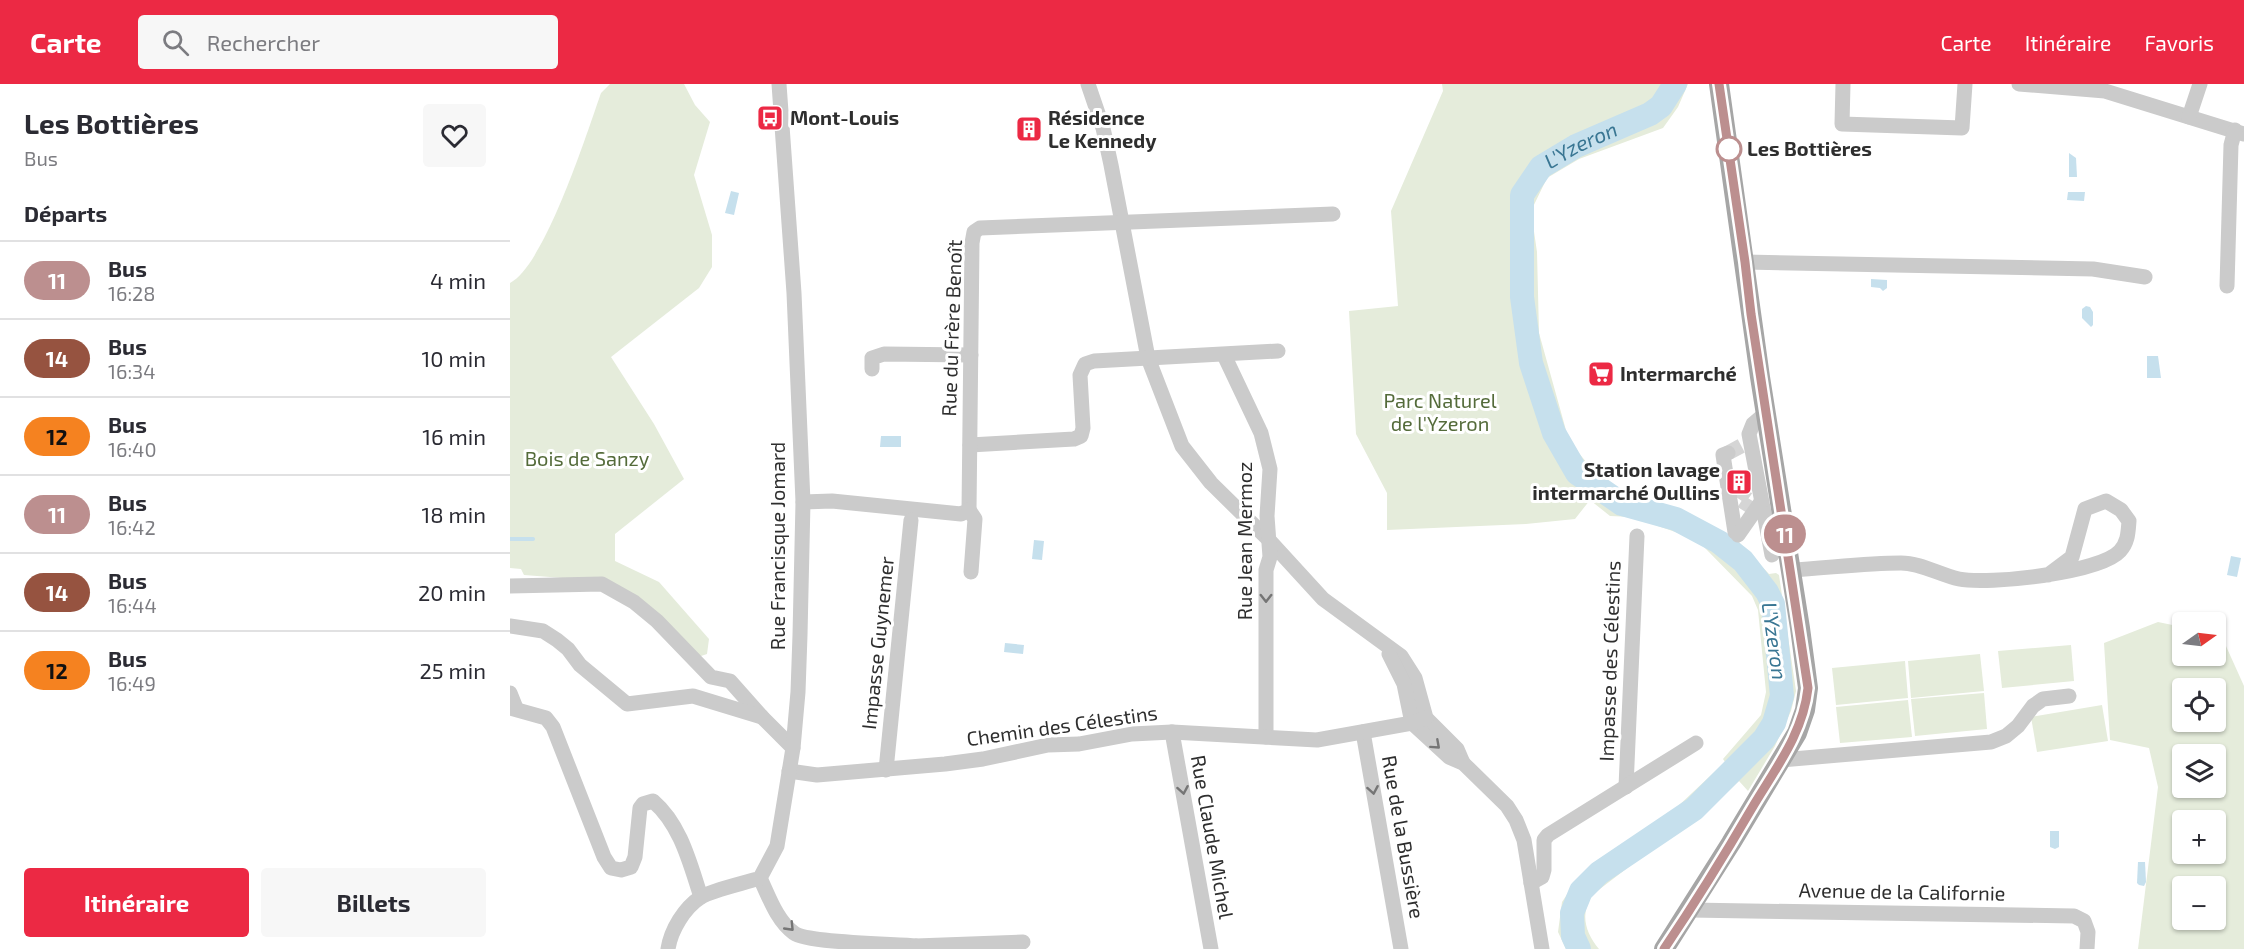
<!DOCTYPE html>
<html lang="fr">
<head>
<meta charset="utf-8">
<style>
  :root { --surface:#fff; --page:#f7f7f7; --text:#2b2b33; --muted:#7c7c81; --line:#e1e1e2; --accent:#ec2944 }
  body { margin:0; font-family:"Exo 2",sans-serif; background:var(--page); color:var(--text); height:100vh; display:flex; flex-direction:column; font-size:22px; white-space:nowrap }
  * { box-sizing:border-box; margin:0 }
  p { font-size:20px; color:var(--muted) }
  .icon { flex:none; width:33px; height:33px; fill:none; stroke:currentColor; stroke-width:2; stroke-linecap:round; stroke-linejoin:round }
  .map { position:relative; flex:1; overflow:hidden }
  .sheet { display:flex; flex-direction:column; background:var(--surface); width:510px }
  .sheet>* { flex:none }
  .badge { padding:0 12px; border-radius:20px; font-size:21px; line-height:39px }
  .needle { width:39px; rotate:76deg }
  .tools { position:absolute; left:1662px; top:528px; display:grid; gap:12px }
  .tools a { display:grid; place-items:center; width:54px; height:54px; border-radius:6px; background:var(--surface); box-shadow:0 2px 4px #0004; font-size:30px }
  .map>.badge { position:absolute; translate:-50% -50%; box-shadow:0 0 0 3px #fff }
  h2 { padding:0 24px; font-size:22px; line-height:54px }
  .round { display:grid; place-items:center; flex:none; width:63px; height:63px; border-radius:6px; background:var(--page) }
  .summary { display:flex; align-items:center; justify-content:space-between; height:102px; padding:0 24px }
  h1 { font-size:28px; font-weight:700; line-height:45px }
  .cta { display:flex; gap:12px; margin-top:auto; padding:12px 24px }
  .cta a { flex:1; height:69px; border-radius:6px; background:var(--accent); color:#fff; font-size:24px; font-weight:700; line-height:69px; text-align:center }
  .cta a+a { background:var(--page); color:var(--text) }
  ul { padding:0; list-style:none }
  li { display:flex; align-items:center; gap:18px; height:78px; padding:0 24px; border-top:2px solid var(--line) }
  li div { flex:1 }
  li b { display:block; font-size:22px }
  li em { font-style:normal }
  li .badge { min-width:66px; font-weight:700; text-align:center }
  header { display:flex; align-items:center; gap:36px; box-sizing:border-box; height:84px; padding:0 30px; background:var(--accent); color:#fff }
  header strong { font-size:28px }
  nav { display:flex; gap:33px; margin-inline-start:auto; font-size:21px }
  .search { width:420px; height:54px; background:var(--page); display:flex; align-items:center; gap:15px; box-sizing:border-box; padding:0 21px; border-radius:6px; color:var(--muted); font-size:22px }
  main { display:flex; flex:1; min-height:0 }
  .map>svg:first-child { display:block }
  .green { fill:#e5ecdb; fill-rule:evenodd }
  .water { fill:#c6e0ed }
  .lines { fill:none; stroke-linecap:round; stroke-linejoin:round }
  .stream { stroke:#c6e0ed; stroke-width:4 }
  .river { stroke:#c6e0ed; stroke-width:24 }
  .minor-tunnel { stroke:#d5d5d5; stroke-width:15; stroke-dasharray:15 8; stroke-linecap:butt }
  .minor { stroke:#cbcbcb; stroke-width:15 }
  .major { stroke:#a6a6a6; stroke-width:20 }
  .oneway { stroke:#757575 }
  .line-casing { stroke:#fff; stroke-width:14 }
  .line { stroke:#bc8f8f; stroke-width:9 }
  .stop-dot { fill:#fff; stroke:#bc8f8f; stroke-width:3 }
  .labels { text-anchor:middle; stroke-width:6; stroke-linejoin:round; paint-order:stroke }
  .poi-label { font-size:20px; font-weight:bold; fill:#2e2e2e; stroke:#fff; text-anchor:start }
  .stop-label { font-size:20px; font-weight:bold; fill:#2e2e2e; stroke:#fff; text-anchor:start }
  .street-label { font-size:20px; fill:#2e2e2e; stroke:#fff }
  .park-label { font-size:20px; fill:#546b3a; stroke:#fff }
  .water-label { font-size:21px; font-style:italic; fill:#397693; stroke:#fff }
</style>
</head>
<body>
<header>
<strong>Carte</strong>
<div class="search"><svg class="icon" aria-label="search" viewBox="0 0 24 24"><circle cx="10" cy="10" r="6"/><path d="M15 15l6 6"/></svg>Rechercher</div>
<nav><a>Carte</a><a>Itinéraire</a><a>Favoris</a></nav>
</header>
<main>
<section class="sheet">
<div class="summary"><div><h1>Les Bottières</h1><p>Bus</p></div><a class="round"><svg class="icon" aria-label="heart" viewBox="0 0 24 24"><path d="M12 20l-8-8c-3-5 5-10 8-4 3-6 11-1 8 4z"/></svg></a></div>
<h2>Départs</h2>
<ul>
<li><span class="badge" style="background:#bc8f8f;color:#fff">11</span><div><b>Bus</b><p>16:28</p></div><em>4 min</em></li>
<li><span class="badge" style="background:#965340;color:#fff">14</span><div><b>Bus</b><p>16:34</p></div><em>10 min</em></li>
<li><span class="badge" style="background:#f58220;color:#111">12</span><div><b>Bus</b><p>16:40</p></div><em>16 min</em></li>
<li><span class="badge" style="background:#bc8f8f;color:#fff">11</span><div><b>Bus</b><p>16:42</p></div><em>18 min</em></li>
<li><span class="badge" style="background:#965340;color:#fff">14</span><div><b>Bus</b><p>16:44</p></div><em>20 min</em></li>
<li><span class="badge" style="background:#f58220;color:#111">12</span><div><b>Bus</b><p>16:49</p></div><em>25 min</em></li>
</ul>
<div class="cta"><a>Itinéraire</a><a>Billets</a></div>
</section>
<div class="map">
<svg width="1734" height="865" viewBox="0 0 1734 865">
  <rect width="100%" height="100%" fill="#fff"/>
  <g class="green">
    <path d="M100,0H174L185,21L200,38L184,91L202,151V183L189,204L101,273L144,340L174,395L105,450V477L149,498L199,555L197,570L185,574L92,497L14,491L11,485L0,484V199C35,181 77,49 91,9Z"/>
    <path d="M932,0H1178L1168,23L1153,44L1069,75L1037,94L1021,127L1027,168L1029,249L1059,357L1077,379L1098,398L1120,413L1174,427L1226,455L1259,490L1266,489L1269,491L1286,607L1281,627L1265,662L1238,707L1229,697L1187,736L1141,766L1082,811C1070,830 1075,848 1089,865H1056L1048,848L1052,818L1066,797L1085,781L1165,725L1215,678L1213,675L1251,631L1256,608L1248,526L1242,512L1194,463L1174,451L1122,433L1100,432L1080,416L1065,435L1016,440L877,446V409L846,350L839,227L888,222L881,127L933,7Z"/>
    <path d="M1648,538L1672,543V572H1706V550L1711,551L1734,602V865H1628L1648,703L1639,664L1600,656L1594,559ZM1672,604H1706V638H1672ZM1672,670H1706V704H1672ZM1672,736H1706V770H1672ZM1672,802H1706V836H1672Z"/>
    <path d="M1561,561L1564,597L1492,604L1488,567Z"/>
    <path d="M1470,570L1474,607L1401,614L1398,577Z"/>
    <path d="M1395,577L1398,614L1326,621L1322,584Z"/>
    <path d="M1474,609L1477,645L1405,652L1401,615Z"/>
    <path d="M1398,616L1402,653L1330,659L1326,623Z"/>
    <path d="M1592,621L1598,657L1527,668L1521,633Z"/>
  </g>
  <g class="water">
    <path d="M1559,69L1566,74L1567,93H1559Z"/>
    <path d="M221,107L229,109L224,131L215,129Z"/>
    <path d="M1558,108H1575L1574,117L1557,116Z"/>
    <path d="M1361,195L1377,196V204L1373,207L1370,204L1361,203Z"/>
    <path d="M1576,222L1580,223L1583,228V241L1581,243L1572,234V225Z"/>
    <path d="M1637,272H1648L1651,294H1637Z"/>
    <path d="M371,352H391V363H370Z"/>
    <path d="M524,456L534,457L532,476L522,475Z"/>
    <path d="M1721,472L1731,474L1727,493L1717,491Z"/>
    <path d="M495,559L514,561L513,570L494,568Z"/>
    <path d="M1540,747H1549V763L1545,765L1540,763Z"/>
    <path d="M1628,778H1635L1636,798L1634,802L1629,801L1627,799Z"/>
  </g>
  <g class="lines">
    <path class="stream" d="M0,455H23"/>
    <path class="river" id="s1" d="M1069,865L1063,852L1062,829L1071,807L1089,789L1184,725L1254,655L1264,639L1272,612L1263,520L1257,508L1233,477L1209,458L1166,435L1112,420L1067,389L1044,349L1021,279L1012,213V111L1031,83L1066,62L1140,30L1151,22L1165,0"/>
    <g class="minor-tunnel">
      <path d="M1218,369L1233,361"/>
      <path d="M1225,403L1233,392"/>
      <path d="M1229,415L1236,405"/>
      <path d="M1234,427L1241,416"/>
    </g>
    <g class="minor">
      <path d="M578,0L593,44L601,81L638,274L672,362L701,399L759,456L813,515L891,572L905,594L916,634L947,665L953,679"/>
      <path d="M1333,0L1332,40L1452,44L1455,0"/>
      <path d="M1509,0L1595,7L1734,50"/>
      <path d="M1679,33L1690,0"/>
      <path d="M1235,178L1583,185L1635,193"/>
      <path d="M1717,202L1721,61L1725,46"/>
      <path d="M714,271L751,349L760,385L757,432L760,473L756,486V653"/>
      <path d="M362,285V274L374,270L461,271"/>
      <path d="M1256,329L1243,340L1239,350L1262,471"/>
      <path d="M460,361L564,355L571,352L573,344L570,291L575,280L584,277L768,267"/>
      <path d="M1218,369L1213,371L1225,448"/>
      <path d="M293,418L322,417L451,430L459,426L462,159L464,148L470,144L823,130"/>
      <path d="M459,426L465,435L461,488"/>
      <path d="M1228,451L1251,418"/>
      <path d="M1281,486C1318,484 1355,479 1391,479C1411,479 1430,491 1449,495C1478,501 1590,489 1610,467C1618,458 1618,449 1619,437L1611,426L1596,417L1575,425L1562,473L1538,491"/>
      <path d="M0,502L92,500L124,518L147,537L201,593L220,597L252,633L283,664"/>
      <path d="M0,542L33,547L47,556L58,565L70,581L117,620L183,612L252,633"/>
      <path d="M879,570L894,600L902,639L939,673L953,679L997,722L1006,736L1014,756L1032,865"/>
      <path d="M0,609L6,624"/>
      <path d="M0,624L36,634L43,643L94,773L101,784L111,786L121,783L125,773L130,724L133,720L143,717C171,741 180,780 191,813"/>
      <path d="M662,648L701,865"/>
      <path d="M853,648L891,865"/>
      <path d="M1271,676L1481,658L1496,652L1508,642L1523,622L1533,615L1559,612"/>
      <path d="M376,686L401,436"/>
      <path d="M279,687L307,691L435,680L473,675L538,661L569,660L622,650L662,648L807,656L902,639L916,634"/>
      <path d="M1116,703L1127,452"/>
      <path d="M250,794C259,813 267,837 284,849C297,859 385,860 406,862L408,865"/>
      <path d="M1021,799L1032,793L1034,786V756L1038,751L1186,659"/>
      <path d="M1180,826L1564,832L1574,837L1578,848L1577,865"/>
      <path d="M406,862L513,858"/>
      <path d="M158,865C161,846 174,824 191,813C202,806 235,799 250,794L267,762L283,664L288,608L290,551L293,418L284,209L269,0"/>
    </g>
    <path class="major" d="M1154,865L1221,759L1287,649L1295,626L1298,604L1290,544L1250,293L1209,0"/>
  </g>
  <defs><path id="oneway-chevron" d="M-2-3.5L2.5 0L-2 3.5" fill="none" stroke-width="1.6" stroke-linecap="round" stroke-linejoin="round" transform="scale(1.5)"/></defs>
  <g class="oneway">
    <use href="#oneway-chevron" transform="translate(756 514) rotate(90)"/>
    <use href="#oneway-chevron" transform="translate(926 661) rotate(42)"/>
    <use href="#oneway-chevron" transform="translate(673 706) rotate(80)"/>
    <use href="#oneway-chevron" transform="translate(863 706) rotate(80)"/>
    <use href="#oneway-chevron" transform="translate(280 843) rotate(46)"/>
  </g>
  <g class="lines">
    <defs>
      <path id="line" d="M1154,865C1185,819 1214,772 1242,724C1265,685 1293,650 1298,604L1241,230L1235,178L1209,0"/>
    </defs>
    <use href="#line" class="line-casing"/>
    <use href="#line" class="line"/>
  </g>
  <defs>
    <symbol id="bus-square" viewBox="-11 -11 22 22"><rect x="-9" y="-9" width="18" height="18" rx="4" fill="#ec2944" stroke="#fff"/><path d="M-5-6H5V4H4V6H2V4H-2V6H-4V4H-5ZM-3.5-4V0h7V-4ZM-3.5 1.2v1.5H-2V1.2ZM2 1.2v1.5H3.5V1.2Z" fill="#fff"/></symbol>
    <symbol id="building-square" viewBox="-11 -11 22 22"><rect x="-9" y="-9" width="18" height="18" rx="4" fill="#ec2944" stroke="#fff"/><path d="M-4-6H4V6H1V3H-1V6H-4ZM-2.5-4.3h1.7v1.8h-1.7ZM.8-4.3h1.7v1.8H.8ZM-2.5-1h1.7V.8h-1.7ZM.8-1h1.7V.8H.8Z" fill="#fff"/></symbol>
    <symbol id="supermarket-square" viewBox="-11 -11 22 22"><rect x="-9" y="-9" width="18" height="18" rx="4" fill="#ec2944" stroke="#fff"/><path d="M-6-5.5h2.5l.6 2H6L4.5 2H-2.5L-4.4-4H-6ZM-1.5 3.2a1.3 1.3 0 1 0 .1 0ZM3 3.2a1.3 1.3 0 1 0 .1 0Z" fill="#fff"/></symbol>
  </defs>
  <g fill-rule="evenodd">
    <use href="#bus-square" x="245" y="19" width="30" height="30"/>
    <use href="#building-square" x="504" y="30" width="30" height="30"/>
    <use href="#supermarket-square" x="1076" y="275" width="30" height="30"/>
    <use href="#building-square" x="1214" y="383" width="30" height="30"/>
  </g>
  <circle class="stop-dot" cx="1219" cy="65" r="12"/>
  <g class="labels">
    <g class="poi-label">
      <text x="280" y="41">Mont-Louis</text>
      <text x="538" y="41">Résidence<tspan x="538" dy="23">Le Kennedy</tspan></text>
      <text x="1110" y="297">Intermarché</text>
      <text x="1210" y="393" text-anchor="end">Station lavage<tspan x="1210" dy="23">intermarché Oullins</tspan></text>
    </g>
    <g class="stop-label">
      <text x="1237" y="72">Les Bottières</text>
    </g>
    <g class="street-label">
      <text transform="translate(442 244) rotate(-88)" y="7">Rue du Frère Benoît</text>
      <text transform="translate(735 457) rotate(-90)" y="7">Rue Jean Mermoz</text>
      <text transform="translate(268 462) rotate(-90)" y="7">Rue Francisque Jomard</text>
      <text transform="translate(368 559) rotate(-84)" y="7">Impasse Guynemer</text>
      <text transform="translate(1100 577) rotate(-88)" y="7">Impasse des Célestins</text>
      <text transform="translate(552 642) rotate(-8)" y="7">Chemin des Célestins</text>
      <text transform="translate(702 753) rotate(80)" y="7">Rue Claude Michel</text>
      <text transform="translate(893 753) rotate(80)" y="7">Rue de la Bussière</text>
      <text transform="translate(1392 808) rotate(1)" y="7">Avenue de la Californie</text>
    </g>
    <g class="park-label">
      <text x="930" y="324">Parc Naturel<tspan x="930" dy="23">de l'Yzeron</tspan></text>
      <text x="77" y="382">Bois de Sanzy</text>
    </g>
    <g class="water-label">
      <text dy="7" stroke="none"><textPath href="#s1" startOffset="1050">L'Yzeron</textPath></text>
      <text transform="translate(1264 557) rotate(82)" y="7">L'Yzeron</text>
    </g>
  </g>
</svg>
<div class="tools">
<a><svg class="needle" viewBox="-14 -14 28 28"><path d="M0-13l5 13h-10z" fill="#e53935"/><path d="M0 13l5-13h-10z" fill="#7c7c81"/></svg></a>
<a><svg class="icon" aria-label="locate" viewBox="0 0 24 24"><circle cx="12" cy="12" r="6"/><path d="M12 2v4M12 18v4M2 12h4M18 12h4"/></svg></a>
<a><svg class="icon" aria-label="layers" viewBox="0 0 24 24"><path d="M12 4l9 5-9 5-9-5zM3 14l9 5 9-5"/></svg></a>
<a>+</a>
<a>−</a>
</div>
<b class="badge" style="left:1275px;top:450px;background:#bc8f8f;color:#fff">11</b>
</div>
</main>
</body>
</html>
